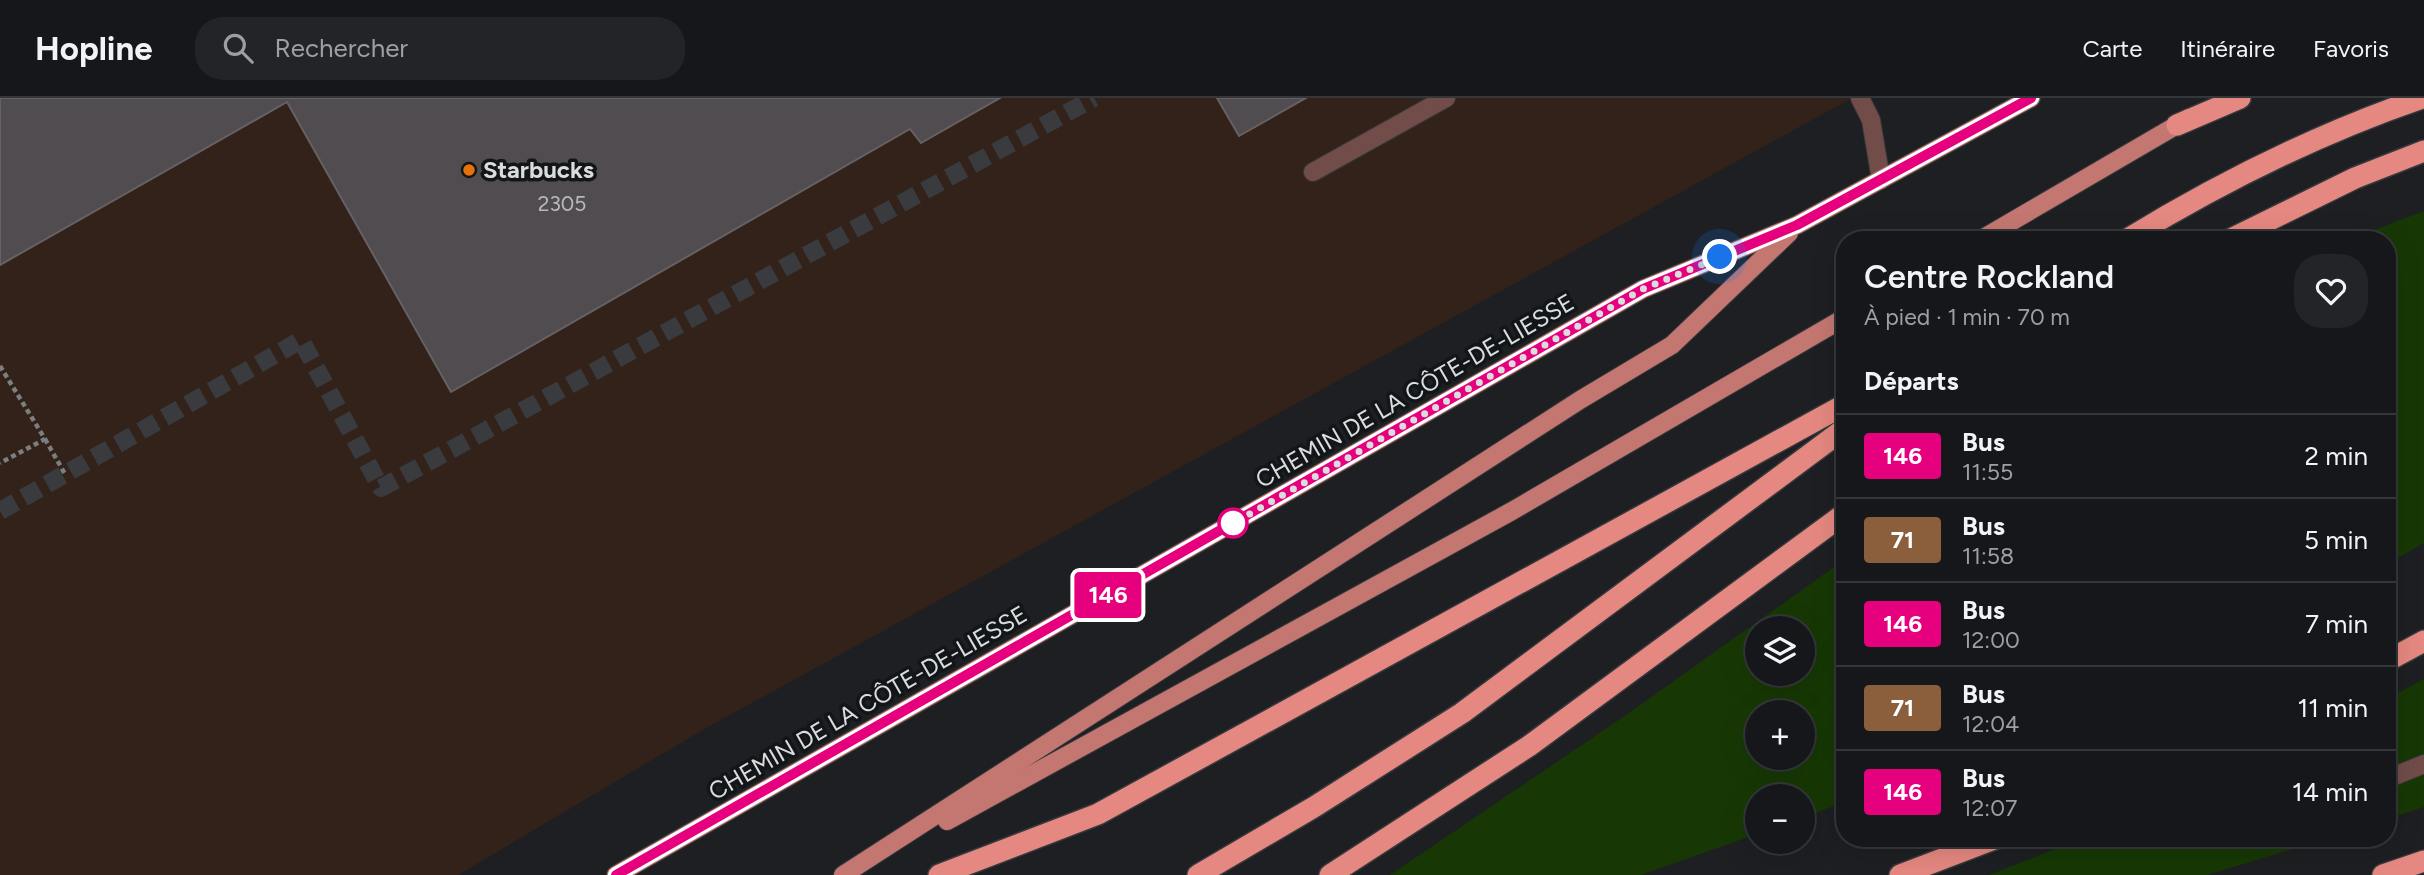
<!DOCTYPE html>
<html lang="fr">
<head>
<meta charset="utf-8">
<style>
  :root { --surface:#16171a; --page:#232427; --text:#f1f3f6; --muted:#9e9fa2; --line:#353639 }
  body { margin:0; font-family:Figtree,sans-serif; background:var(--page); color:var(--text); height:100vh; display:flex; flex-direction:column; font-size:26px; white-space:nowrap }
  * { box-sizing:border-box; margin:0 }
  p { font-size:23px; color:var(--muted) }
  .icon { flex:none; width:38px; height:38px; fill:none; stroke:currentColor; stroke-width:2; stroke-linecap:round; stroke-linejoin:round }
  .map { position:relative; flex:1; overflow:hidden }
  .side { position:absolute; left:1836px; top:133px; width:560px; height:616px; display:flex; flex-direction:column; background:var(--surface); border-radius:28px; box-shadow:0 7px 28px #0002,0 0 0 2px var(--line) }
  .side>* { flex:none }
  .badge { padding:0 14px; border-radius:5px; font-size:24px; line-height:46px }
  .tools { position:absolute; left:1745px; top:518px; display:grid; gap:14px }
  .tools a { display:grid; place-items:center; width:70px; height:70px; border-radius:50%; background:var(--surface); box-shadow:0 7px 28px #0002,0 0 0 2px var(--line); font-size:35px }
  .you { position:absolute; width:35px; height:35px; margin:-18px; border:5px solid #fff; border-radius:50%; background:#1a73e8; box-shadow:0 0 0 10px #1a73e833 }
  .map>.badge { position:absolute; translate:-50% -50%; box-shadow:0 0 0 4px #fff }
  h2 { padding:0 28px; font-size:26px; line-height:63px }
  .round { display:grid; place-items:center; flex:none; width:74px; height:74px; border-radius:28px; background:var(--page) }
  .head { display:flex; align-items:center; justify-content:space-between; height:119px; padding:0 28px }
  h1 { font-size:33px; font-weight:600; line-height:52px }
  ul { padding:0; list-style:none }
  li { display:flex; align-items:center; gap:21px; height:84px; padding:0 28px; border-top:2px solid var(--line) }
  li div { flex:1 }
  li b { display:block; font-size:26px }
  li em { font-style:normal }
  li .badge { min-width:77px; font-weight:700; text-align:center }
  header { display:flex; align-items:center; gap:42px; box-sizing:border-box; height:98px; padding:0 35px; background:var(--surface); border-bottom:2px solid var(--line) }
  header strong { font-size:33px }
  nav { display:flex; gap:38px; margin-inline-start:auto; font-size:24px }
  .search { width:490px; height:63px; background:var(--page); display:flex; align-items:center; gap:18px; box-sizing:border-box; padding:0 24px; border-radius:28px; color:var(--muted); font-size:26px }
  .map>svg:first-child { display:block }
  .commercial { fill:#322219 }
  .green { fill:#173805; fill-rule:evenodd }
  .building { fill:#504c4f; stroke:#656164; stroke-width:2 }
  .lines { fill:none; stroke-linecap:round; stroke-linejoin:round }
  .minor-tunnel { stroke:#393b3e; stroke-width:18; stroke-dasharray:18 9; stroke-linecap:butt }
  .minor-casing { stroke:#37393c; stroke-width:20 }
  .major-casing { stroke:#37393c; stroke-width:20 }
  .highway-casing { stroke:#37393c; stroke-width:24 }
  .path { stroke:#7c7e80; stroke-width:4.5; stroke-dasharray:5 3.5; stroke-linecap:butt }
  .minor { stroke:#714c49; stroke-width:18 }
  .major { stroke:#c47771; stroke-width:18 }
  .highway { stroke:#e58881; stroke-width:21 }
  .line-casing { stroke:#fff; stroke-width:16 }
  .line { stroke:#e6007e; stroke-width:10 }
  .walk { stroke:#dadcdd; stroke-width:7; stroke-dasharray:0 12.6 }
  .food-dot { fill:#e8710a; stroke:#131619; stroke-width:2.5 }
  .stop-dot { fill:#fff; stroke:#e6007e; stroke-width:3.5 }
  .labels { text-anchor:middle; stroke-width:7; stroke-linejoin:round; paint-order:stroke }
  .number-label { font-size:21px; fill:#b8b8ba }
  .poi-label { font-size:24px; font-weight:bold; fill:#dadcdd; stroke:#131619; text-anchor:start }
  .street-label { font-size:24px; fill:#dadcdd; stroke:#131619 }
</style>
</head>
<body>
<header>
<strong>Hopline</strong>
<div class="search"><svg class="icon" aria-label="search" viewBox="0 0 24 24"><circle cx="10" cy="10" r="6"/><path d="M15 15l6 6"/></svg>Rechercher</div>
<nav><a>Carte</a><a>Itinéraire</a><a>Favoris</a></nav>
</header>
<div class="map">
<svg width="2424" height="777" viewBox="0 0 2424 777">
  <rect width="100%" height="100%" fill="#1d1f22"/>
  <path class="commercial" d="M0,0H1852L701,633L458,777H0Z"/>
  <g class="green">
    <path d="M2424,113V445L2387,466V142H2348Z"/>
    <path d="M1844,462V704L1803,720L1802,698H1757V736L1641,777H1390L1629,615ZM1802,530V576H1757V530ZM1757,614H1802V660H1757Z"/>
    <path d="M2424,581V709L2387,721V601Z"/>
    <path d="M2083,740H2329L2207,777H1989Z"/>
  </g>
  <g class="building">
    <path d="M0,0H1000L921,45L910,31L451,294L287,4L0,167Z"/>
    <path d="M1217,0H1306L1239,38Z"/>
  </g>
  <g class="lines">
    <path class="minor-tunnel" d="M0,413L301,242L381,390L1094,0"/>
    <defs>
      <g id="minor">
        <path d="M1860,0L1871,22L1881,82"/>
        <path d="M1313,74L1446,0"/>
        <path d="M2397,677L2424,666"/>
      </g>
      <g id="major">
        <path d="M1980,142L2189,20"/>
        <path d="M947,723L1512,413L1844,220"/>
        <path d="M616,777L1643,191L1797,127L2031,0"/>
        <path d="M843,777L1580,302L1672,247L1789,135"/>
      </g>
      <g id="highway">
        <path d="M2177,27L2240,0"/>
        <path d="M2126,142C2221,84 2317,36 2422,0"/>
        <path d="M2229,142L2355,80L2424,53"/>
        <path d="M2387,563L2424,543"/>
        <path d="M939,777L1098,716L1844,307"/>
        <path d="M1198,777L1314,709L1462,615L1844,331"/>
        <path d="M1330,777L1529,648L1844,416"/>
        <path d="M1900,777L1997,740"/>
        <path d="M2383,777L2424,763"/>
      </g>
    </defs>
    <use href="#minor" class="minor-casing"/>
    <use href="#major" class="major-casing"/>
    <use href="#highway" class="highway-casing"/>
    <g class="path">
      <path d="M0,268L45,341L0,365"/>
      <path d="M45,341L65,376"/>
    </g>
    <use href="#minor" class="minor"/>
    <use href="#major" class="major"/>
    <use href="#highway" class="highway"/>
  </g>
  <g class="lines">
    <defs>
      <path id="line" d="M616,777L1643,191L1797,127L2031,0"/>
    </defs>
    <use href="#line" class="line-casing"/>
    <use href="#line" class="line"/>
    <path class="walk" d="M1233,425L1225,430L1643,191L1720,159"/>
  </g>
  <circle class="food-dot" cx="469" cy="72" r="7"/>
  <circle class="stop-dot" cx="1233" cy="425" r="14"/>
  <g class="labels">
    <g class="number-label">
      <text x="562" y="113">2305</text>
    </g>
    <g class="poi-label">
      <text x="483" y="80">Starbucks</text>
    </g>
    <g class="street-label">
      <text transform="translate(1415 293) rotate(-30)" y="8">CHEMIN DE LA CÔTE-DE-LIESSE</text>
      <text transform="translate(868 605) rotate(-30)" y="8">CHEMIN DE LA CÔTE-DE-LIESSE</text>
    </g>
  </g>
</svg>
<div class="tools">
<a><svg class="icon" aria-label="layers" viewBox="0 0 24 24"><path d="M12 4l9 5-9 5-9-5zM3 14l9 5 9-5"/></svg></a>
<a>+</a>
<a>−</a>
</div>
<div class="you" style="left:1720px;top:159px"></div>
<b class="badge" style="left:1108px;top:497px;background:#e6007e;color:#fff">146</b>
<section class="side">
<div class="head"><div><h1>Centre Rockland</h1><p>À pied · 1 min · 70 m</p></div><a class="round"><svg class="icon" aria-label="heart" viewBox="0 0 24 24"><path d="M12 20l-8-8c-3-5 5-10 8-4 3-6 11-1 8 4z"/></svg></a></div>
<h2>Départs</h2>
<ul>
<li><span class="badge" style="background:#e6007e;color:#fff">146</span><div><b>Bus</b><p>11:55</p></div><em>2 min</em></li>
<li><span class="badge" style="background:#8b5e3c;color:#fff">71</span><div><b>Bus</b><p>11:58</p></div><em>5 min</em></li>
<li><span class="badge" style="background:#e6007e;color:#fff">146</span><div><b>Bus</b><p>12:00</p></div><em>7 min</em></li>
<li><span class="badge" style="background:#8b5e3c;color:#fff">71</span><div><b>Bus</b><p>12:04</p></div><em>11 min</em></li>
<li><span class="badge" style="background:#e6007e;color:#fff">146</span><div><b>Bus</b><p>12:07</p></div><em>14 min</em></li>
</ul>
</section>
</div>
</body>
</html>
